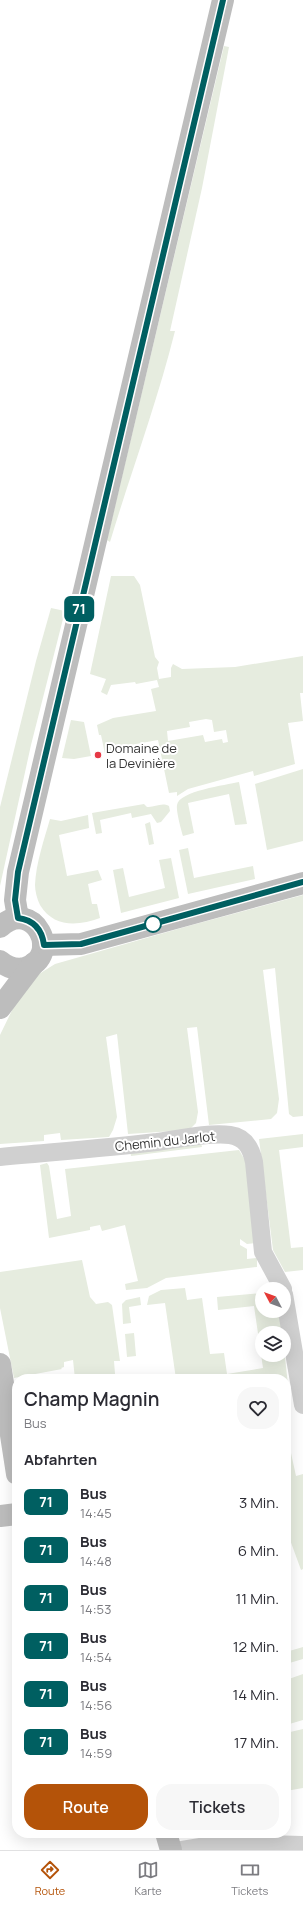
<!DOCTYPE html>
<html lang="de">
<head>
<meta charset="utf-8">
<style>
  :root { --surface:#fff; --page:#f7f7f7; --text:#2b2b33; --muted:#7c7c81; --line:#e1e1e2; --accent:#b45309 }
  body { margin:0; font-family:Manrope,sans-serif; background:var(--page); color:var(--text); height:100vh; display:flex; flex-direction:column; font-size:15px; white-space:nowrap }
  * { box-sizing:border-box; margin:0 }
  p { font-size:13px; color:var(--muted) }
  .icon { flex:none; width:22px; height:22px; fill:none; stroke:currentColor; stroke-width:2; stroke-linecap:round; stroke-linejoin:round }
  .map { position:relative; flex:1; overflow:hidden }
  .side { position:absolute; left:12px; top:1374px; width:279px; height:464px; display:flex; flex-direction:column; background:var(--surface); border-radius:16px; box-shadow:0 4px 16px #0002 }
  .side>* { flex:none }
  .badge { padding:0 8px; border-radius:6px; font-size:14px; line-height:26px }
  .needle { width:26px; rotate:311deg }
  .controls { position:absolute; left:255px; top:1282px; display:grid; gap:8px }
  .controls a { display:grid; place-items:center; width:36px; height:36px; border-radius:50%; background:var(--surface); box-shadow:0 4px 16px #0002; font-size:20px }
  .map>.badge { position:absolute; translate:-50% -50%; box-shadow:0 0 0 2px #fff }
  h2 { padding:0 12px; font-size:15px; line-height:36px }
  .round { display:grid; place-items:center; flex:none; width:42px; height:42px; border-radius:16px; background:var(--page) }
  .overview { display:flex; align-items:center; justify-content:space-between; height:68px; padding:0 12px }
  h1 { font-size:19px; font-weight:600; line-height:30px }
  .button { display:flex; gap:8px; margin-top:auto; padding:8px 12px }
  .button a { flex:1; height:46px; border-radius:16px; background:var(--accent); color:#fff; font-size:16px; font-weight:600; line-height:46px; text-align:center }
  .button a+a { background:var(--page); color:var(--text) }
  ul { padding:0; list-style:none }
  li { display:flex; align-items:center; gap:12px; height:48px; padding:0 12px }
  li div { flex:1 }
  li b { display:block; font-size:15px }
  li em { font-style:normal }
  li .badge { min-width:44px; font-weight:700; text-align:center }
  .tabs { display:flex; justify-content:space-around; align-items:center; height:56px; border-top:1px solid var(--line); background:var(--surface); font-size:11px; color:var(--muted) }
  .tabs a { display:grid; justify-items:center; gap:2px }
  .tabs .current { color:var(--accent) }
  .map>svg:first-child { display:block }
  .green { fill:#e6ecdf; fill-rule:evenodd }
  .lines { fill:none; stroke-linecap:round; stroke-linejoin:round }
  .street { stroke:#d0d0d0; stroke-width:18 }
  .secondary { stroke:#bdbdbd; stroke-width:22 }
  .line-casing { stroke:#fff; stroke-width:9 }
  .line { stroke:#005f61; stroke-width:6 }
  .poi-dot { fill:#e63946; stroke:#fff; stroke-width:1.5 }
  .stop-dot { fill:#fff; stroke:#005f61; stroke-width:2 }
  .labels { text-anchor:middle; stroke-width:4; stroke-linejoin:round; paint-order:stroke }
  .poi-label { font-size:13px; fill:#333; stroke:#fff; text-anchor:start }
  .street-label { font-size:13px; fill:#333; stroke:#fff }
</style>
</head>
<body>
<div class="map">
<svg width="303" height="1850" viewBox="0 0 303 1850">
  <rect width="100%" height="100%" fill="#fff"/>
  <g class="green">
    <path d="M224,46L229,47L202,188L170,331H175C157,403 131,472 110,542L107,540Z"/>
    <path d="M111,576H134L140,585L155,657L159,662L157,668L159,679L171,677V668L173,664L182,669L235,667L303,656V693H300L303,721L288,723L295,764L254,776L253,771L188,789L177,796V792L169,793L158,740L125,746L105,754L101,735H99L97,725L113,718L156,711L151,689L159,687L157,680L136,684L135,682L111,685L107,695L101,692L106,679L90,674ZM206,719L212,720L214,732L226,730L228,742L223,743L222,739L205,742L203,735L168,741L167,731L190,727L189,722Z"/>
    <path d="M51,608L65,611L31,745L0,886V807L36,661Z"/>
    <path d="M71,720L84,722L91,756L74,759L62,758Z"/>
    <path d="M303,769V841L267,850L255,784Z"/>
    <path d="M239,782L247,824L235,825L229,794L188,803L194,833L183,836C181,829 176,811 177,805C179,791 226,785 239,782Z"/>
    <path d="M144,804L147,807C154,808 161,802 169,806L170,811L161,822L157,823L151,814L132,818L131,813L100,820L102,833L96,834L92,813Z"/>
    <path d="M88,815L89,828L59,835L67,876L98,870L102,880L88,884L92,904H97L100,918C78,926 54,928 40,905C37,899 35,891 35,885C36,863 44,840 50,819L61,821Z"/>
    <path d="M150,822L154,844L149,845L145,824Z"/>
    <path d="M188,848L194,878L253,866L255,879L188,894L179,850Z"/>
    <path d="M171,858L179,898L121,913L113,870L123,868L129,897L165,888L159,860Z"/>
    <path d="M303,895V1116L293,1117L289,1114L275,968L263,970L279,1099L277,1113L271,1119L209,1125L197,1027L187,1028L198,1112L196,1123L189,1130L128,1134L117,1034L106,1037L117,1117L113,1130L109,1137L61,1140L60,1133L44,1135V1141L0,1144V1035L18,998L39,974L55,964L192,925Z"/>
    <path d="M303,1134V1147L279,1150L291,1248L303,1247V1270L285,1272L273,1250L259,1139Z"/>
    <path d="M201,1143L202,1147L131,1156L130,1151Z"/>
    <path d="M239,1150L246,1162L256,1243L247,1244L240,1239V1245L247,1249V1259L257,1258V1267L166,1278L147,1288L126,1290L125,1284L138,1281L125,1225L102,1231L100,1225L90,1227V1230L49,1238L40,1165L47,1163L49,1166L57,1219L71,1216L65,1169Z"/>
    <path d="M82,1260L90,1297L96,1304L108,1302L112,1305L120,1361H114L115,1374H138L139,1379H75L73,1360L64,1362V1367L61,1368L62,1369L14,1378L0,1308V1272Z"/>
    <path d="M185,1288L187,1300L202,1298L210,1354L224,1353L227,1374L263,1368L254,1306L218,1310L217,1297L262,1293V1311H280L282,1333H262V1355H284V1348L288,1385H286V1379H176L165,1303L147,1305L149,1296L161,1290Z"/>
    <path d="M140,1297L141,1305L129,1307L131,1323L123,1324L122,1304L126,1300Z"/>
    <path d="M134,1333L136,1356L127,1357L125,1334Z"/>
    <path d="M286,1430L296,1476L303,1474V1569L301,1570L289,1537L286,1538Z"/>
    <path d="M303,1647V1659L286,1664V1652Z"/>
    <path d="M303,1674V1720L286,1725V1680Z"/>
    <path d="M303,1729V1788L286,1791V1733Z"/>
  </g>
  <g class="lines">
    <g class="street">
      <path d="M0,1157C53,1152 105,1148 157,1142C178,1139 210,1132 230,1135C245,1137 251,1148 254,1162L263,1252L283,1289"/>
      <path d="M284,1294L303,1405"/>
      <path d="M182,1850L225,1843L303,1845"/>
    </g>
    <g class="secondary">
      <path d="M18,918L15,900L18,872L223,0"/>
      <path d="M0,927C33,896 64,956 25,968C16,970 7,967 0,961"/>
      <path d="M43,945L81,944L303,883"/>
      <path d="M0,1008L34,963"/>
      <path d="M0,1364L17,1474"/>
      <path d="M0,1516L17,1514"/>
      <path d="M166,1833L171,1850"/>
    </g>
  </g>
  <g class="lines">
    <defs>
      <path id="line" d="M223,0L18,872L15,900L18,918C33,920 42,929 44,945L81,944L303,882"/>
    </defs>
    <use href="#line" class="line-casing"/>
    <use href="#line" class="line"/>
  </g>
  <circle class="poi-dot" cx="98" cy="755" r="4"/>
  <circle class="stop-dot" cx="153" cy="924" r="8"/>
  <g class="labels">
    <g class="poi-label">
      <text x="106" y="753">Domaine de<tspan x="106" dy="15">la Devinière</tspan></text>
    </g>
    <g class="street-label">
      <text transform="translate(165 1141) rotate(-6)" y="5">Chemin du Jarlot</text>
    </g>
  </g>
</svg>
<div class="controls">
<a><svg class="needle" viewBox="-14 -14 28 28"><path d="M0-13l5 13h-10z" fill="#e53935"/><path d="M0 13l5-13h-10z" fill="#7c7c81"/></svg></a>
<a><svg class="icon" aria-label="layers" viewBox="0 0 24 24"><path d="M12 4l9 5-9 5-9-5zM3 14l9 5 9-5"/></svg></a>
</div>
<b class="badge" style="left:79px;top:609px;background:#005f61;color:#fff">71</b>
<section class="side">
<div class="overview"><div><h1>Champ Magnin</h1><p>Bus</p></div><a class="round"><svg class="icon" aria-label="heart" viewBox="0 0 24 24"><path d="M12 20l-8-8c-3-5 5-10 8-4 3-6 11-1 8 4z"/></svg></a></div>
<h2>Abfahrten</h2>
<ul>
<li><span class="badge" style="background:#005f61;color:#fff">71</span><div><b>Bus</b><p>14:45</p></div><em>3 Min.</em></li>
<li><span class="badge" style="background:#005f61;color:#fff">71</span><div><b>Bus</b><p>14:48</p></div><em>6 Min.</em></li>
<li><span class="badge" style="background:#005f61;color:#fff">71</span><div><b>Bus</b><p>14:53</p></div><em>11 Min.</em></li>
<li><span class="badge" style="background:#005f61;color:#fff">71</span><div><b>Bus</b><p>14:54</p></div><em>12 Min.</em></li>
<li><span class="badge" style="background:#005f61;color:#fff">71</span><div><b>Bus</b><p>14:56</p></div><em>14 Min.</em></li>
<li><span class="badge" style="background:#005f61;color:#fff">71</span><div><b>Bus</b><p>14:59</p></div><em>17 Min.</em></li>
</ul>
<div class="button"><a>Route</a><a>Tickets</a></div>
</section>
</div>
<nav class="tabs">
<a class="current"><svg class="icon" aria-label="directions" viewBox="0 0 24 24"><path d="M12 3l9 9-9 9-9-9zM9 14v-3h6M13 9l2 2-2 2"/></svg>Route</a>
<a><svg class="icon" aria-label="map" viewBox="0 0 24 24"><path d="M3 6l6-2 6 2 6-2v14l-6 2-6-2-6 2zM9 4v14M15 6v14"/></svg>Karte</a>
<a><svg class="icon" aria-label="tickets" viewBox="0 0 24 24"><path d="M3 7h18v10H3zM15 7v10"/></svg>Tickets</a>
</nav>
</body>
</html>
